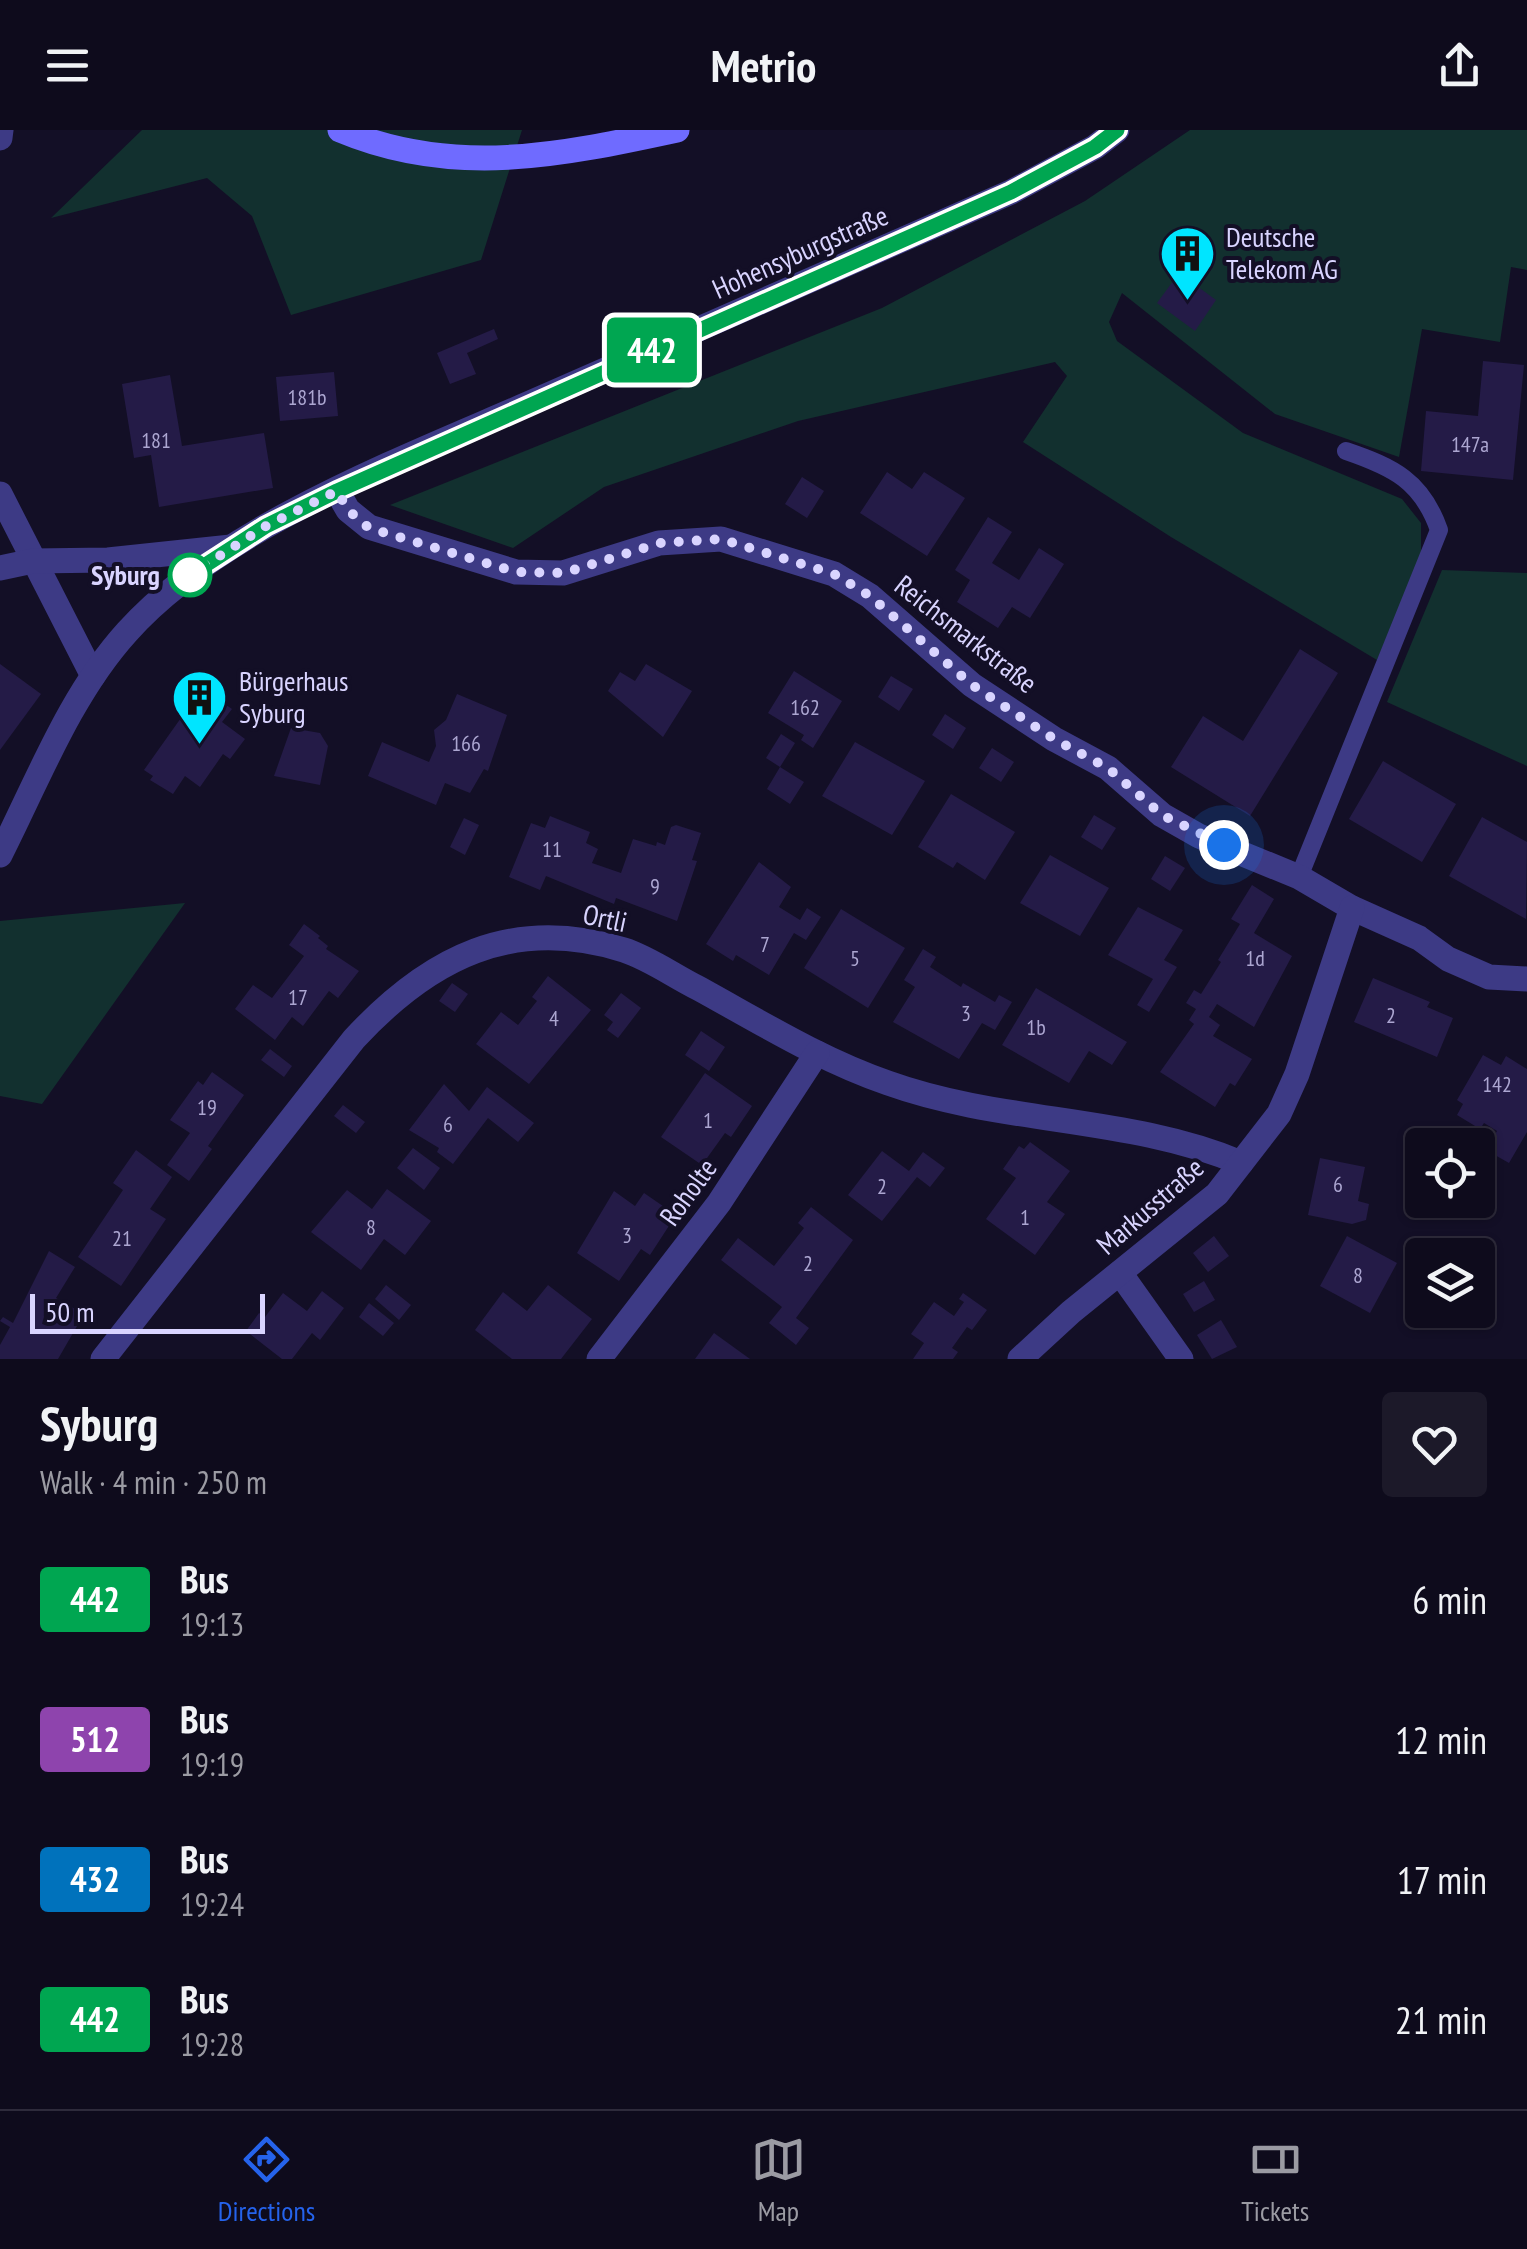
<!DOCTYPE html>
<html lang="en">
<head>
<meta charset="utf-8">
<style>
  :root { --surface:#0e0b1c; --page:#1c1929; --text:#f1f3f6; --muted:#9b9ba3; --line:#2e2b3b; --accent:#2563eb }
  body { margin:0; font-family:"PT Sans Narrow",sans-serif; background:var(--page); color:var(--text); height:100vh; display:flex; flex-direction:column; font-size:38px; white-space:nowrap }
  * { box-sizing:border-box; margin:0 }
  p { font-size:32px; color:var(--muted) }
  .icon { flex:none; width:55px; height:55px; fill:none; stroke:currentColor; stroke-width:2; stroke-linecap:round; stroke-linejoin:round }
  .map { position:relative; height:1229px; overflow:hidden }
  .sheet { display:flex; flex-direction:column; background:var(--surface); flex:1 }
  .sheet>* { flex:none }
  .badge { padding:0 20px; border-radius:8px; font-size:35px; line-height:65px }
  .controls { position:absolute; left:1405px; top:998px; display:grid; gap:20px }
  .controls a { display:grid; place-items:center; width:90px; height:90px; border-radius:10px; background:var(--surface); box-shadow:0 2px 8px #0004,0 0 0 2px var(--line); font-size:50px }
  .scale { position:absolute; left:30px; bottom:25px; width:235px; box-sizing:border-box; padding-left:10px; border:5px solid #d9d4ff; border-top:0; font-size:28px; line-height:35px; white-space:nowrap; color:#d9d4ff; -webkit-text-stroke:8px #130f26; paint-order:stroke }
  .you { position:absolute; width:50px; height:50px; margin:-25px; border:8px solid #fff; border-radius:50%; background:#1a73e8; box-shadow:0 0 0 15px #1a73e833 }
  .map>.badge { position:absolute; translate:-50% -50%; box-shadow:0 0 0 5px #fff }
  .round { display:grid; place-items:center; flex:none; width:105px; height:105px; border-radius:10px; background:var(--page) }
  .headline { display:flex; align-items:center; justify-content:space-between; height:170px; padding:0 40px }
  h1 { font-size:48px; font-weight:700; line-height:75px }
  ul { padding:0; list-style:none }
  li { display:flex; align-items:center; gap:30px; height:140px; padding:0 40px }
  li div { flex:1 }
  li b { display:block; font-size:38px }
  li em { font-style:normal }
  li .badge { min-width:110px; font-weight:700; text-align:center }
  header { display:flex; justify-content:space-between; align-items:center; height:130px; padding:0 40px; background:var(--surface); font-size:45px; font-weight:700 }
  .tabs { display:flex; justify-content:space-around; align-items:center; height:140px; border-top:2px solid var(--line); background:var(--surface); font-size:28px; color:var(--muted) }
  .tabs a { display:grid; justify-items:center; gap:5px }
  .tabs .selected { color:var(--accent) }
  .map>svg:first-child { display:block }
  .green { fill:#12302f }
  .building { fill:#241b47 }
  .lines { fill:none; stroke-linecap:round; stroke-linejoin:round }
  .service { stroke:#3d3a85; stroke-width:18 }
  .minor { stroke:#3d3a85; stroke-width:25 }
  .tertiary { stroke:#3d3a85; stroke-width:25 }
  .secondary { stroke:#6f6bff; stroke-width:25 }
  .line-casing { stroke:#fff; stroke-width:22 }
  .line { stroke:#00a651; stroke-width:15 }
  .walk { stroke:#d9d4ff; stroke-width:10; stroke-dasharray:0 18 }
  .stop-dot { fill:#fff; stroke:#00a651; stroke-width:5 }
  .labels { text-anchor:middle; stroke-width:8; stroke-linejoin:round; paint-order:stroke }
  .number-label { font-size:22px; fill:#aca6d1 }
  .poi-label { font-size:28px; fill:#d9d4ff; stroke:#130f26; text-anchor:start }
  .street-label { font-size:28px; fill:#d9d4ff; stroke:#130f26 }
  .stop-label { font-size:28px; font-weight:bold; fill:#d9d4ff; stroke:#130f26; text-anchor:end }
</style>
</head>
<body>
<header><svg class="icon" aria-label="menu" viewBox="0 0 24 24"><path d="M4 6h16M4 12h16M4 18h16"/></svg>Metrio<svg class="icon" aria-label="share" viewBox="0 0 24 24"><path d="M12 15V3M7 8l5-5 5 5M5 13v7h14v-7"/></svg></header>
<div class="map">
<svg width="1527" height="1229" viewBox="0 0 1527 1229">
  <rect width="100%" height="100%" fill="#130f26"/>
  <g class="green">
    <path d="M142,0H522L481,130L291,185L252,86L207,48L51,88Z"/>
    <path d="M1190,0H1527V140L1511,137L1500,212L1422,199L1399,327L1275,284L1122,163L1109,192L1117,211L1243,303L1402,369L1421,393V427L1377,530L1171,407L1023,312L1067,246L1055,232L798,291L604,357L513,418L390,375L882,178L1085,71Z"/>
    <path d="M1442,440L1527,443V636L1387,572Z"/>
    <path d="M185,773L42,974L0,966V791Z"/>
  </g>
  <g class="building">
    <path d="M1179,143L1216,170L1195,201L1157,173Z"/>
    <path d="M494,199L498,209L467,223L476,244L450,254L437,223Z"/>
    <path d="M1483,231L1524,235L1513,350L1421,341L1426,281L1478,286Z"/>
    <path d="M334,242L338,286L280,291L276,247Z"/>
    <path d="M170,245L182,316L264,303L273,358L159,377L151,325L134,328L122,254Z"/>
    <path d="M887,342L912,359L924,342L965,368L927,426L860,383Z"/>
    <path d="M802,347L824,361L807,388L785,374Z"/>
    <path d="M988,387L1012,402L992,433L1019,450L1039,418L1064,434L1030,488L1012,477L998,498L957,472L970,450L955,440Z"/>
    <path d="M1300,519L1338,543L1250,686L1171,637L1203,586L1243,611Z"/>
    <path d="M0,534L41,564L0,620Z"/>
    <path d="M646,534L692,561L663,607L608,561L620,542L635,551Z"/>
    <path d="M794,541L842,571L813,618L801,610L804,605L768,583Z"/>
    <path d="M891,546L913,559L899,581L878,567Z"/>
    <path d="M457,564L507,585L488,641L484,639L470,663L445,653L436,675L368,646L382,612L429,632L436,616L434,600L446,590Z"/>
    <path d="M219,570L232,579L222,592L245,609L230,629L223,624L200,657L185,646L173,664L150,650L153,646L144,640L193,571L210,583Z"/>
    <path d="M945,584L966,598L953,619L932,605Z"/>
    <path d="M291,598L320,603L328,616L320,655L274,646Z"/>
    <path d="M781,604L795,613L780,637L804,652L790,674L767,659L780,637L766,628Z"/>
    <path d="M855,612L925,651L892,705L822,666Z"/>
    <path d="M992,618L1014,632L1001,652L979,638Z"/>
    <path d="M1383,631L1456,674L1422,732L1349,689Z"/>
    <path d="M951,664L1015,702L985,750L957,732L953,738L918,717Z"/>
    <path d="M1094,685L1116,698L1102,720L1081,707Z"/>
    <path d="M550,686L590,702L586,713L598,719L592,733L621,743L633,709L656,716L657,712L665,715L671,697L676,695L701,703L692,730L697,731L677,791L616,768L614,774L546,746L540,760L509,747L531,693L545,698Z"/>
    <path d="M1482,687L1527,712L1526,789L1449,746Z"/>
    <path d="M464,688L479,695L465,725L450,717Z"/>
    <path d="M1050,725L1109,758L1080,806L1020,773Z"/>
    <path d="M1165,726L1185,738L1170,761L1151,749Z"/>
    <path d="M759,732L791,757L779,777L800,790L807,778L821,787L806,810L794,803L769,845L736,825L733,831L706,814Z"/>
    <path d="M1252,755L1274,769L1254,803L1292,826L1254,897L1217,874L1209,887L1220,895L1213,906L1252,929L1235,956L1230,953L1215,977L1160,942L1194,894L1189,890L1196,879L1186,873L1194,860L1201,864L1221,832L1218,830L1240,794L1231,789Z"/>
    <path d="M1138,777L1183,800L1164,830L1177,837L1149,882L1137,875L1153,849L1108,825Z"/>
    <path d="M841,779L905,818L868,878L804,838Z"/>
    <path d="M304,794L320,806L318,808L328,816L326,819L359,841L338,868L329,861L303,896L292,887L275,910L235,879L253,855L272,868L304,826L289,815Z"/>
    <path d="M923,819L936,827L930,837L961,857L963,853L995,872L999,865L1012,872L995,900L982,893L959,929L893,892L915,857L904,850Z"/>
    <path d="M548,846L591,880L529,954L476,914L501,882L518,895L537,871L532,867Z"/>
    <path d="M1373,848L1430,872L1427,877L1453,888L1437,927L1354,892Z"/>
    <path d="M452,853L468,864L455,882L439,871Z"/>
    <path d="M1036,858L1127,912L1112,935L1089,921L1069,953L1002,915Z"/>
    <path d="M621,863L641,878L618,908L607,900L613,892L604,885Z"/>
    <path d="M701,901L725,917L709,941L685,925Z"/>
    <path d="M270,919L292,936L284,947L261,930Z"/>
    <path d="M1483,925L1501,935L1506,926L1527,939V1002L1509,1033L1486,1020L1497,1001L1484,993L1480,999L1457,985L1463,974L1457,970Z"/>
    <path d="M212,942L244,965L208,1016L212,1019L189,1051L167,1035L190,1003L170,990L198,951L203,955Z"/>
    <path d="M705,943L752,976L731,1007L725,1003L702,1035L661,1007Z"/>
    <path d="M444,954L469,981L487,957L534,993L518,1012L488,988L453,1034L437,1022L439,1018L409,1000Z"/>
    <path d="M343,975L365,992L356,1003L334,986Z"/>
    <path d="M1030,1012L1070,1041L1047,1072L1065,1084L1035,1125L986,1089L1016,1048L1003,1039L1019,1016L1024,1019Z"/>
    <path d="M413,1018L440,1038L424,1060L397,1038Z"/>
    <path d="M136,1020L172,1047L150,1079L166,1089L121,1156L78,1127L123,1060L113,1053Z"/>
    <path d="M882,1021L909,1041L923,1022L945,1038L930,1057L917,1047L882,1091L848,1065Z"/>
    <path d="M1320,1028L1365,1037L1358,1071L1369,1074L1366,1090L1352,1094L1308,1085Z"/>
    <path d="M387,1059L431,1091L405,1125L384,1109L361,1140L311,1102L347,1060L372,1079Z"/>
    <path d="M614,1061L635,1076L644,1063L676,1085L650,1125L641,1119L619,1151L577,1123Z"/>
    <path d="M811,1077L853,1110L796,1188L809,1198L796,1215L769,1193L782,1177L721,1130L738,1108L774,1136L804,1098L798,1093Z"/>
    <path d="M1214,1106L1229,1126L1208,1142L1193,1123Z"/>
    <path d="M1347,1106L1397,1133L1370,1183L1320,1156Z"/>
    <path d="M49,1121L75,1137L56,1168L84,1184L58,1229H0V1215L10,1197L0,1191L3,1187L13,1193Z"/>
    <path d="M1204,1151L1215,1170L1194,1182L1183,1164Z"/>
    <path d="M386,1155L411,1175L399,1190L375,1169Z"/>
    <path d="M548,1155L592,1189L561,1229H512L475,1200L503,1162L527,1181Z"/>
    <path d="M322,1161L344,1178L320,1210L312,1203L292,1229H282L246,1201L259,1183L265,1187L283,1163L307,1181Z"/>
    <path d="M963,1163L987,1180L972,1200L967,1197L952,1218L958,1222L953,1229H913L924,1213L911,1204L934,1172L954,1186L964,1172L959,1169Z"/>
    <path d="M369,1173L394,1193L383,1206L359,1187Z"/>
    <path d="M1221,1190L1237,1217L1212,1229L1197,1205Z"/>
    <path d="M714,1203L750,1229H695Z"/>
  </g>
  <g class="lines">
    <path class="service" d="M1299,747L1439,400C1422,351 1393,337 1346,321"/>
    <g class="minor">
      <path d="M0,8L1,0"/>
      <path d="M337,361L348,380L369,397L516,442L563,443L659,413L721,409L834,444L870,466L972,555L1054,609L1108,638L1162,685L1199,706L1299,747L1352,778L1419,808L1448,829L1489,847L1527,849"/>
      <path d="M0,364L93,546"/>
      <path d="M0,438L33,431L108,430L231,417"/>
      <path d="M1120,1143L1181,1229"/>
      <path d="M103,1229L354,909C429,828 512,785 624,820C649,828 674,846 698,858C760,892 821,930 888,953C1002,994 1130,986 1241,1033"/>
      <path d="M599,1229L719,1073L817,923"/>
      <path d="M1020,1229L1071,1182L1217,1064L1279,984L1297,944L1352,778"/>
    </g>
    <path class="tertiary" d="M0,725C38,650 70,565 127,502C222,395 415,324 546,266C701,199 856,131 1011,62L1095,17L1117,0"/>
    <path class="secondary" d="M340,0C454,48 561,25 677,0"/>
  </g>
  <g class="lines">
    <defs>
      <path id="line" d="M190,445L266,396L337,361L1011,62L1095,17L1117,0"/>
    </defs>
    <use href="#line" class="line-casing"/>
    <use href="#line" class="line"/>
    <path class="walk" d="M190,445L266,396L337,361L348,380L369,398L516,442L564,443L660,413L721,409L834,444L870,466L972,555L1054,609L1108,638L1162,685L1224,715"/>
  </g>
  <defs>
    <symbol id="building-pin" viewBox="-11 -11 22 30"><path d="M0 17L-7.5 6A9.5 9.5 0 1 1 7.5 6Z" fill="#00e5ff" stroke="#130f26"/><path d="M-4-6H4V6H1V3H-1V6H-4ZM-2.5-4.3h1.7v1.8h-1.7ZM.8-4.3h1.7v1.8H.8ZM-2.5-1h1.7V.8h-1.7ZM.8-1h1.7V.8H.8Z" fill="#111"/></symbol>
  </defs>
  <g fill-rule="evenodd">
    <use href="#building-pin" x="1156" y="92" width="63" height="86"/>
    <use href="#building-pin" x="168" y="536" width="63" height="86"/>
  </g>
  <circle class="stop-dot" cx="190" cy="445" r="20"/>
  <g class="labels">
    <g class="number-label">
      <text x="307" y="275">181b</text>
      <text x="156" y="318">181</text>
      <text x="1470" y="322">147a</text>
      <text x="805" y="585">162</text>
      <text x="466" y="621">166</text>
      <text x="552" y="727">11</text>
      <text x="655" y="764">9</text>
      <text x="765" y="822">7</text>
      <text x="855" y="836">5</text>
      <text x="1255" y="836">1d</text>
      <text x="298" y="875">17</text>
      <text x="966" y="891">3</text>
      <text x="1391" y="893">2</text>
      <text x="554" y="896">4</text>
      <text x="1036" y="905">1b</text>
      <text x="1497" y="962">142</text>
      <text x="207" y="985">19</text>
      <text x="708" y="998">1</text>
      <text x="448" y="1002">6</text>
      <text x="1338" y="1062">6</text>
      <text x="882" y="1064">2</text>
      <text x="1025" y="1095">1</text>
      <text x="371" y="1105">8</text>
      <text x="627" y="1113">3</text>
      <text x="122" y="1116">21</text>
      <text x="808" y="1141">2</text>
      <text x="1358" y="1153">8</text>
    </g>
    <g class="poi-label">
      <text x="1226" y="117">Deutsche<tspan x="1226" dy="32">Telekom AG</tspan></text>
      <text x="239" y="561">Bürgerhaus<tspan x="239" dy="32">Syburg</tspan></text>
    </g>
    <g class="street-label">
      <text transform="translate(800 122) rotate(-24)" y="10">Hohensyburgstraße</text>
      <text transform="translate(966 504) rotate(38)" y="10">Reichsmarkstraße</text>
      <text transform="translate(605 788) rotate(12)" y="10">Ortli</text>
      <text transform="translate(688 1062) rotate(-54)" y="10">Roholte</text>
      <text transform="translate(1150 1076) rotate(-41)" y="10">Markusstraße</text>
    </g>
    <g class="stop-label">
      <text x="160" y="455">Syburg</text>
    </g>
  </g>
</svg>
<div class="controls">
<a><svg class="icon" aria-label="locate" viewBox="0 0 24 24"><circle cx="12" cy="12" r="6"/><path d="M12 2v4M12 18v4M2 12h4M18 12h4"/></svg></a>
<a><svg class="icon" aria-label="layers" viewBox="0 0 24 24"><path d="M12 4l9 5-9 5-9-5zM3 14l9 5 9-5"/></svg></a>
</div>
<div class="scale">50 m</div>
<div class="you" style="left:1224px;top:715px"></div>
<b class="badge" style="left:652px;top:220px;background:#00a651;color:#fff">442</b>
</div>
<section class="sheet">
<div class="headline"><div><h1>Syburg</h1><p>Walk · 4 min · 250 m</p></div><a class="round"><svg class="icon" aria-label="heart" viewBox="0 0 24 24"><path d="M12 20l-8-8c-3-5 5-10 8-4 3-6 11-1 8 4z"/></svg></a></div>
<ul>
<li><span class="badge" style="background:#00a651;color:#fff">442</span><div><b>Bus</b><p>19:13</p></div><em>6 min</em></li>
<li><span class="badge" style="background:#8e44ad;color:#fff">512</span><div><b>Bus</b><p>19:19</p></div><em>12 min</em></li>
<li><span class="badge" style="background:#0072bc;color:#fff">432</span><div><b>Bus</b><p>19:24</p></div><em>17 min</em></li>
<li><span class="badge" style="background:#00a651;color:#fff">442</span><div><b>Bus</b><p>19:28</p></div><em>21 min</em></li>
</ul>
</section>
<nav class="tabs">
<a class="selected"><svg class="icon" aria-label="directions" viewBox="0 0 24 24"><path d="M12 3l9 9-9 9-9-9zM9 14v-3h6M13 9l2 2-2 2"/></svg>Directions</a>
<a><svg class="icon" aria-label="map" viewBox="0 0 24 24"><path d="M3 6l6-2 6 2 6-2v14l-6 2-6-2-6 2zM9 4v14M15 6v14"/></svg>Map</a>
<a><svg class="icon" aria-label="tickets" viewBox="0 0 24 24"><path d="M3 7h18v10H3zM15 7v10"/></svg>Tickets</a>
</nav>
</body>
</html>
